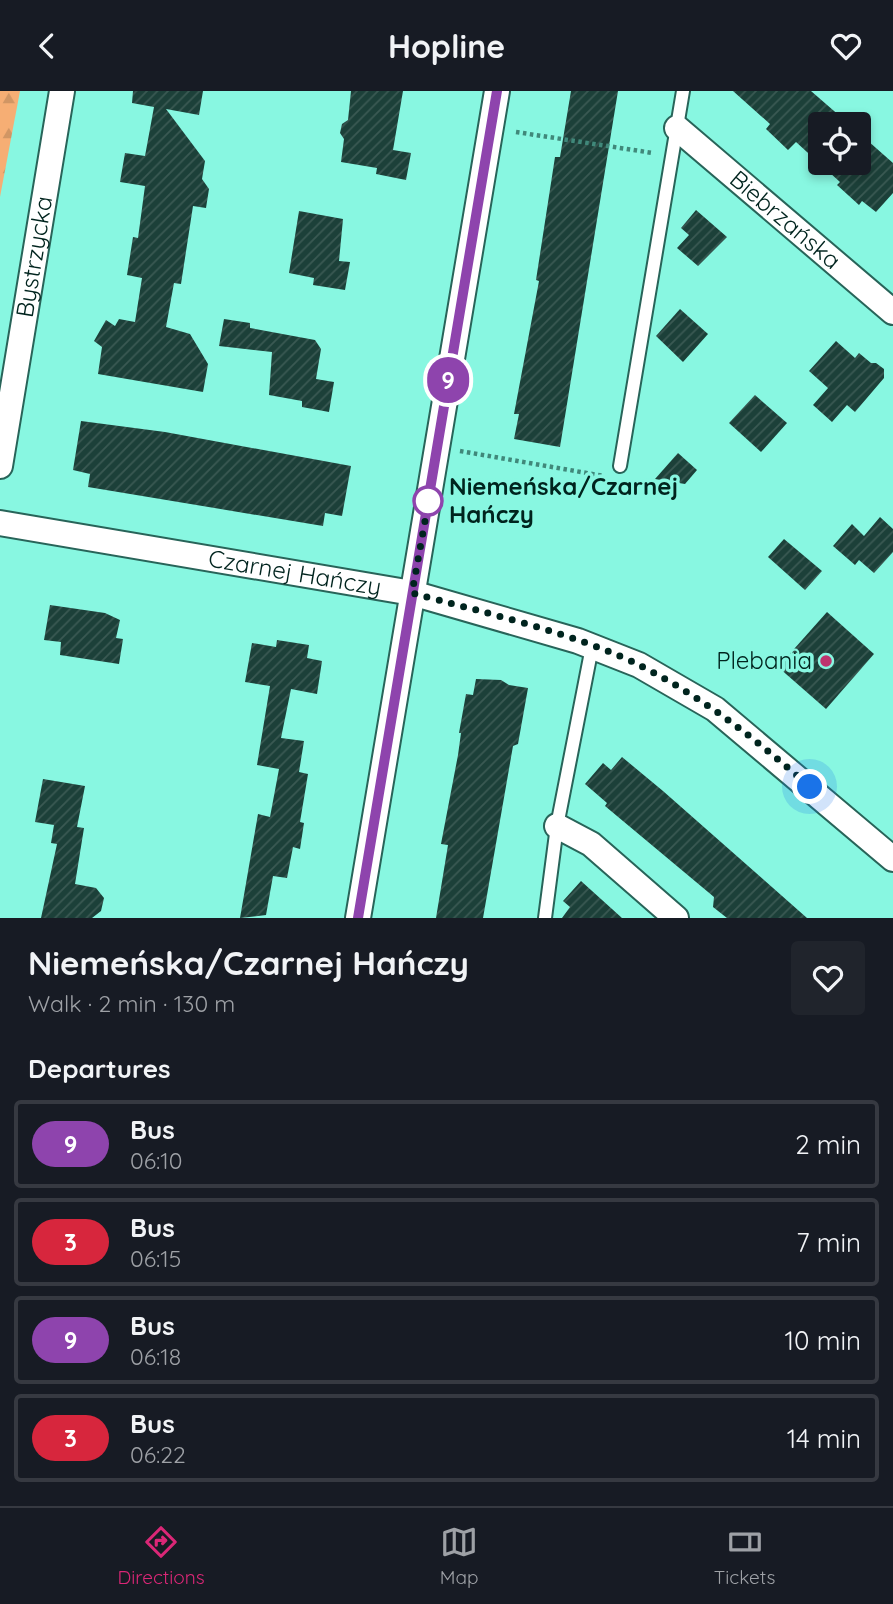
<!DOCTYPE html>
<html lang="en">
<head>
<meta charset="utf-8">
<style>
  :root { --surface:#171b24; --page:#20242c; --text:#f1f3f6; --muted:#9ea1a6; --line:#363941; --accent:#db2777 }
  body { margin:0; font-family:Quicksand,sans-serif; background:var(--page); color:var(--text); height:100vh; display:flex; flex-direction:column; font-size:26px; white-space:nowrap }
  * { box-sizing:border-box; margin:0 }
  p { font-size:23px; color:var(--muted) }
  .icon { flex:none; width:38px; height:38px; fill:none; stroke:currentColor; stroke-width:2; stroke-linecap:round; stroke-linejoin:round }
  .map { position:relative; height:827px; overflow:hidden }
  .sheet { display:flex; flex-direction:column; background:var(--surface); flex:1 }
  .sheet>* { flex:none }
  .badge { padding:0 14px; border-radius:23px; font-size:24px; line-height:46px }
  .tools { position:absolute; left:808px; top:21px; display:grid; gap:14px }
  .tools a { display:grid; place-items:center; width:63px; height:63px; border-radius:7px; background:var(--surface); box-shadow:0 4px 10px #0003; font-size:35px }
  .you { position:absolute; width:35px; height:35px; margin:-18px; border:5px solid #fff; border-radius:50%; background:#1a73e8; box-shadow:0 0 0 10px #1a73e833 }
  .map>.badge { position:absolute; translate:-50% -50%; box-shadow:0 0 0 4px #fff }
  h2 { padding:0 28px; font-size:26px; line-height:63px }
  .round { display:grid; place-items:center; flex:none; width:74px; height:74px; border-radius:7px; background:var(--page) }
  .head { display:flex; align-items:center; justify-content:space-between; height:119px; padding:0 28px }
  h1 { font-size:33px; font-weight:700; line-height:52px }
  ul { padding:0; list-style:none }
  li { display:flex; align-items:center; gap:21px; height:88px; margin:0 14px 10px; padding:0 14px; border:4px solid var(--line); border-radius:7px }
  li div { flex:1 }
  li b { display:block; font-size:26px }
  li em { font-style:normal }
  li .badge { min-width:77px; font-weight:700; text-align:center }
  header { display:flex; justify-content:space-between; align-items:center; height:91px; padding:0 28px; background:var(--surface); font-size:32px; font-weight:700 }
  .tabs { display:flex; justify-content:space-around; align-items:center; height:98px; border-top:2px solid var(--line); background:var(--surface); font-size:19px; color:var(--muted) }
  .tabs a { display:grid; justify-items:center; gap:4px }
  .tabs .current { color:var(--accent) }
  .map>svg:first-child { display:block }
  .forest { fill:url(#forest-firs) }
  .building { fill:url(#building-hatch) }
  .lines { fill:none; stroke-linecap:round; stroke-linejoin:round }
  .lane-casing { stroke:#286459; stroke-width:16 }
  .street-casing { stroke:#286459; stroke-width:28 }
  .path { stroke:#40887a; stroke-width:4.5; stroke-dasharray:3.5 3.5; stroke-linecap:butt }
  .lane { stroke:#fff; stroke-width:12 }
  .street { stroke:#fff; stroke-width:24 }
  .line-casing { stroke:#fff; stroke-width:16 }
  .line { stroke:#8e44ad; stroke-width:10 }
  .walk { stroke:#00241e; stroke-width:7; stroke-dasharray:0 12.6 }
  .stop-dot { fill:#fff; stroke:#8e44ad; stroke-width:3.5 }
  .poi-dot { fill:#be346e; stroke:#88f7e1; stroke-width:2.5 }
  .labels { text-anchor:middle; stroke-width:7; stroke-linejoin:round; paint-order:stroke }
  .street-label { font-size:24px; fill:#00241e; stroke:#88f7e1 }
  .stop-label { font-size:24px; font-weight:bold; fill:#00241e; stroke:#88f7e1; text-anchor:start }
  .poi-label { font-size:24px; fill:#00241e; stroke:#88f7e1; text-anchor:end }
</style>
</head>
<body>
<header><svg class="icon" aria-label="back" viewBox="0 0 24 24"><path d="M15 5l-7 7 7 7"/></svg>Hopline<svg class="icon" aria-label="heart" viewBox="0 0 24 24"><path d="M12 20l-8-8c-3-5 5-10 8-4 3-6 11-1 8 4z"/></svg></header>
<div class="map">
<svg width="893" height="827" viewBox="0 0 893 827">
  <defs>
    <pattern id="forest-firs" width="22" height="20" patternUnits="userSpaceOnUse" patternTransform="scale(1.75)"><rect width="22" height="20" fill="#f6ae74"/><path d="M5 1l3.5 6h-7zM16 11l3.5 6h-7z" fill="#d19664"/></pattern>
    <pattern id="building-hatch" width="6" height="6" patternUnits="userSpaceOnUse" patternTransform="scale(1.75)"><rect width="6" height="6" fill="#1c4039"/><path d="M-1 1l2-2M0 6l6-6M5 7l2-2" fill="none" stroke="#3a5953"/></pattern>
  </defs>
  <rect width="100%" height="100%" fill="#88f7e1"/>
  <path class="forest" d="M0,0H20L0,106Z"/>
  <g class="building">
    <path d="M133,0H203L199,24L166,18L205,70L202,88L209,98L206,117L193,115L181,193L174,192L166,236L190,243L208,273L203,301L98,283L102,256L94,250L106,229L115,235L119,228L135,231L142,187L127,184L133,146L138,147L145,95L120,91L125,62L145,65L154,16L132,12Z"/>
    <path d="M351,0H403L393,59L411,62L406,89L376,83L377,77L341,71L344,48L340,42L342,33L348,29Z"/>
    <path d="M571,0H618L560,356L514,348L519,323H514L539,190L536,189L555,66H560Z"/>
    <path d="M733,0H811L849,33H821V72H859V42L893,72V102L876,121L862,110L859,114L837,94L840,91L796,51L788,59L766,38L770,33Z"/>
    <path d="M696,119L727,146L698,175L677,157L689,144L681,137Z"/>
    <path d="M299,120L343,128L339,170L350,171L345,199L313,194L314,187L289,182Z"/>
    <path d="M680,218L708,243L683,271L656,245Z"/>
    <path d="M224,228L250,232V237L315,249L321,258L316,288L334,291L329,321L302,316V310L269,304L272,261L219,255Z"/>
    <path d="M836,250L855,267L859,262L871,272H876L884,278V287L855,321L847,314L832,331L813,314L828,297L809,280Z"/>
    <path d="M755,304L787,332L761,361L729,332Z"/>
    <path d="M81,330L165,341L351,375L342,425L325,422L323,435L88,396L90,383L73,379Z"/>
    <path d="M678,362L697,379L685,393L655,388Z"/>
    <path d="M880,426L893,438V461L874,482L859,469L855,474L833,455L852,433L864,445Z"/>
    <path d="M784,448L822,480L805,499L768,466Z"/>
    <path d="M50,514L105,522L120,529L116,547L123,548L119,573L60,564L61,551L44,549Z"/>
    <path d="M827,521L874,563L826,618L778,576Z"/>
    <path d="M277,549L309,554L307,567L322,570L317,603L291,598L281,647L304,650L299,681L308,683L300,731L304,732L300,758L293,756L287,787L273,785L266,824L240,827L258,723L270,726L279,678L257,674L270,595L245,591L252,552L276,556Z"/>
    <path d="M476,588L501,589L509,594L528,597L518,653L513,655L483,827H436L448,754L441,753L458,664L461,642H459L466,603L473,604Z"/>
    <path d="M622,666L663,700L807,827H727L713,816L714,806L605,715L607,712L585,693L603,672L611,679Z"/>
    <path d="M43,688L85,695L77,736L84,737L75,793L96,797L104,807L101,820L92,827H41L57,753L51,752L54,734L35,731Z"/>
    <path d="M581,790L622,827H562L570,816L563,810Z"/>
  </g>
  <g class="lines">
    <defs>
      <g id="lane">
        <path d="M620,375L683,0"/>
        <path d="M545,827L557,735L592,556"/>
      </g>
      <g id="street">
        <path id="s1" d="M677,37L893,221"/>
        <path id="s2" d="M0,375L62,0"/>
        <path id="s3" d="M0,432L412,502L578,550L639,574L715,618L893,768"/>
        <path d="M557,735L591,753L676,827"/>
        <path d="M358,827L497,0"/>
      </g>
    </defs>
    <use href="#lane" class="lane-casing"/>
    <use href="#street" class="street-casing"/>
    <g class="path">
      <path d="M516,41L653,62"/>
      <path d="M460,360L604,385"/>
    </g>
    <use href="#lane" class="lane"/>
    <use href="#street" class="street"/>
  </g>
  <g class="lines">
    <defs>
      <path id="line" d="M358,827L497,0"/>
    </defs>
    <use href="#line" class="line-casing"/>
    <use href="#line" class="line"/>
    <path class="walk" d="M428,410L429,408L412,502C482,521 578,543 641,575C704,607 757,649 810,696"/>
  </g>
  <circle class="stop-dot" cx="428" cy="410" r="14"/>
  <circle class="poi-dot" cx="826" cy="570" r="7"/>
  <g class="labels">
    <g class="street-label">
      <text dy="8" stroke="none"><textPath href="#s1" startOffset="142">Biebrzańska</textPath></text>
      <text dy="8" stroke="none"><textPath href="#s2" startOffset="212">Bystrzycka</textPath></text>
      <text dy="8" stroke="none"><textPath href="#s3" startOffset="299">Czarnej Hańczy</textPath></text>
    </g>
    <g class="stop-label">
      <text x="449" y="404">Niemeńska/Czarnej<tspan x="449" dy="28">Hańczy</tspan></text>
    </g>
    <g class="poi-label">
      <text x="812" y="578">Plebania</text>
    </g>
  </g>
</svg>
<div class="tools">
<a><svg class="icon" aria-label="locate" viewBox="0 0 24 24"><circle cx="12" cy="12" r="6"/><path d="M12 2v4M12 18v4M2 12h4M18 12h4"/></svg></a>
</div>
<div class="you" style="left:810px;top:696px"></div>
<b class="badge" style="left:448px;top:289px;background:#8e44ad;color:#fff">9</b>
</div>
<section class="sheet">
<div class="head"><div><h1>Niemeńska/Czarnej Hańczy</h1><p>Walk · 2 min · 130 m</p></div><a class="round"><svg class="icon" aria-label="heart" viewBox="0 0 24 24"><path d="M12 20l-8-8c-3-5 5-10 8-4 3-6 11-1 8 4z"/></svg></a></div>
<h2>Departures</h2>
<ul>
<li><span class="badge" style="background:#8e44ad;color:#fff">9</span><div><b>Bus</b><p>06:10</p></div><em>2 min</em></li>
<li><span class="badge" style="background:#d7263d;color:#fff">3</span><div><b>Bus</b><p>06:15</p></div><em>7 min</em></li>
<li><span class="badge" style="background:#8e44ad;color:#fff">9</span><div><b>Bus</b><p>06:18</p></div><em>10 min</em></li>
<li><span class="badge" style="background:#d7263d;color:#fff">3</span><div><b>Bus</b><p>06:22</p></div><em>14 min</em></li>
</ul>
</section>
<nav class="tabs">
<a class="current"><svg class="icon" aria-label="directions" viewBox="0 0 24 24"><path d="M12 3l9 9-9 9-9-9zM9 14v-3h6M13 9l2 2-2 2"/></svg>Directions</a>
<a><svg class="icon" aria-label="map" viewBox="0 0 24 24"><path d="M3 6l6-2 6 2 6-2v14l-6 2-6-2-6 2zM9 4v14M15 6v14"/></svg>Map</a>
<a><svg class="icon" aria-label="tickets" viewBox="0 0 24 24"><path d="M3 7h18v10H3zM15 7v10"/></svg>Tickets</a>
</nav>
</body>
</html>
